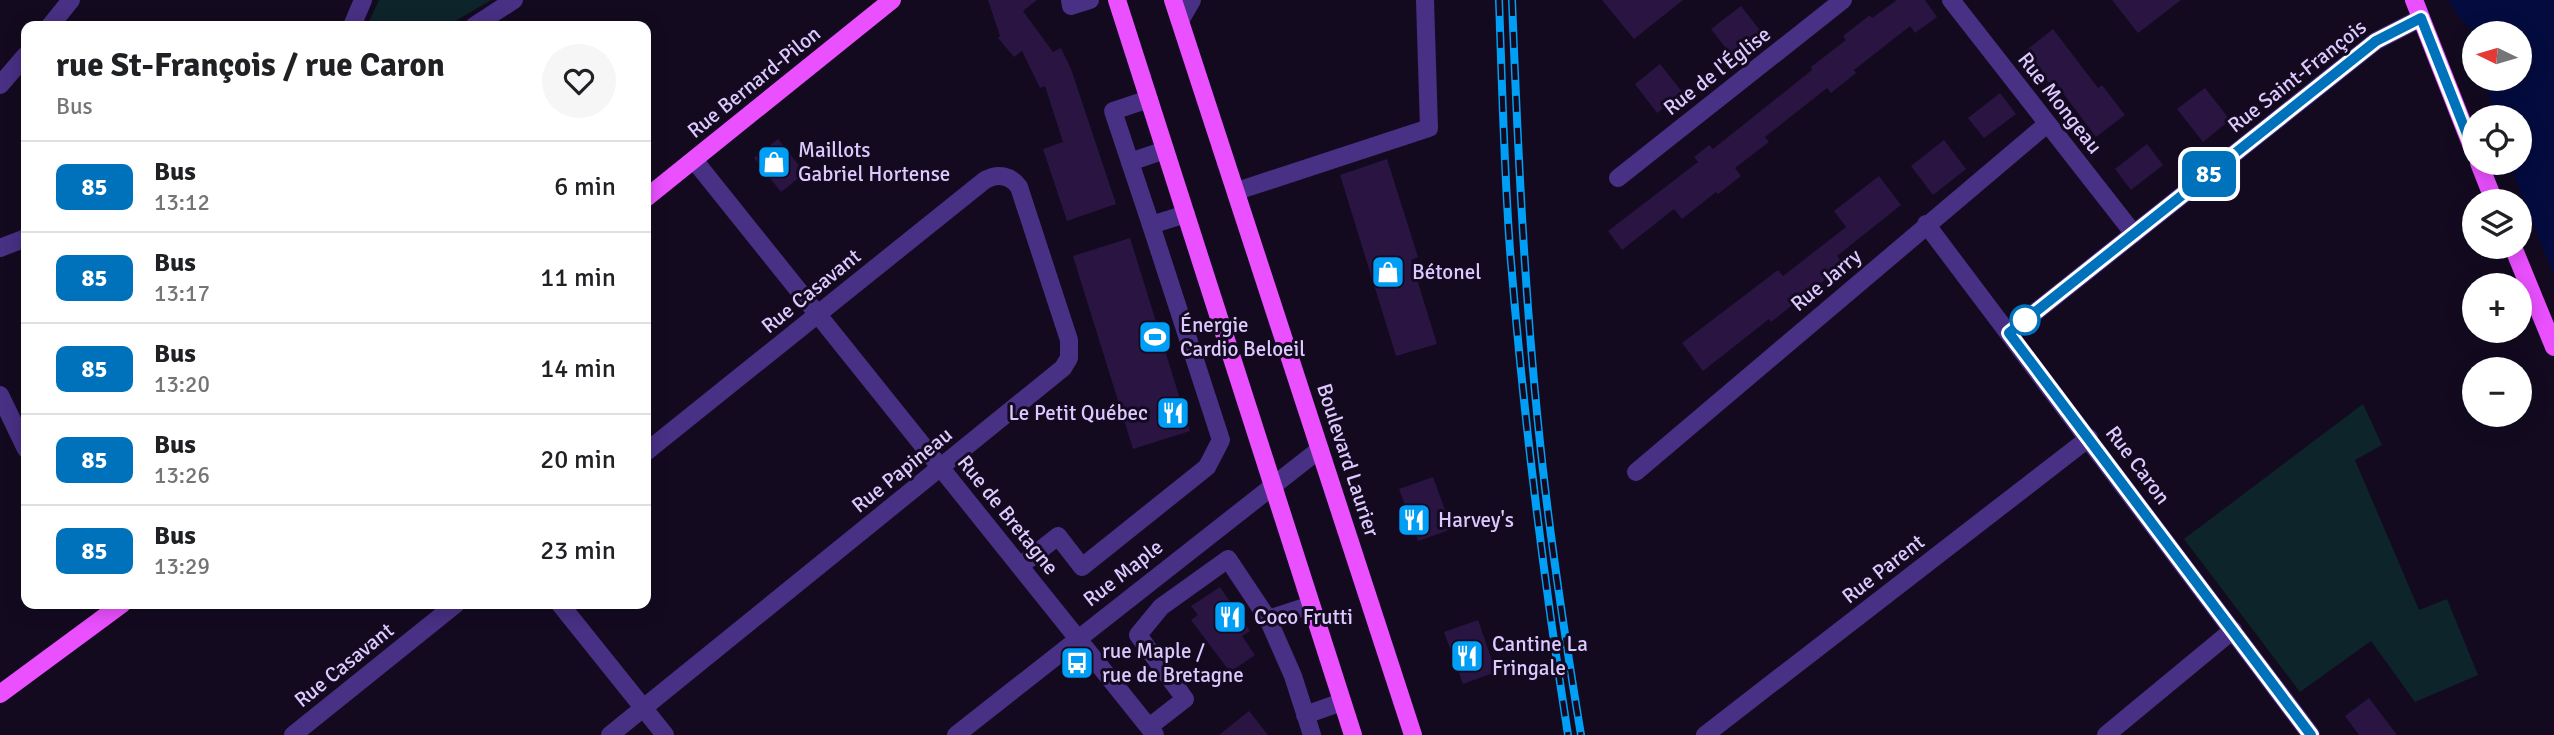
<!DOCTYPE html>
<html lang="fr">
<head>
<meta charset="utf-8">
<style>
  :root { --surface:#fff; --page:#f6f6f6; --text:#202124; --muted:#757577; --line:#e0e0e0 }
  body { margin:0; font-family:Signika,sans-serif; background:var(--page); color:var(--text); height:100vh; display:flex; flex-direction:column; font-size:26px; white-space:nowrap }
  * { box-sizing:border-box; margin:0 }
  p { font-size:23px; color:var(--muted) }
  .icon { flex:none; width:38px; height:38px; fill:none; stroke:currentColor; stroke-width:2; stroke-linecap:round; stroke-linejoin:round }
  .map { position:relative; flex:1; overflow:hidden }
  .drawer { position:absolute; left:21px; top:21px; width:630px; height:588px; display:flex; flex-direction:column; background:var(--surface); border-radius:14px; box-shadow:0 4px 18px #0003 }
  .drawer>* { flex:none }
  .badge { padding:0 14px; border-radius:10px; font-size:24px; line-height:46px }
  .needle { width:46px; rotate:275deg }
  .fabs { position:absolute; left:2462px; top:21px; display:grid; gap:14px }
  .fabs a { display:grid; place-items:center; width:70px; height:70px; border-radius:50%; background:var(--surface); box-shadow:0 4px 18px #0003; font-size:35px }
  .map>.badge { position:absolute; translate:-50% -50%; box-shadow:0 0 0 4px #fff }
  .round { display:grid; place-items:center; flex:none; width:74px; height:74px; border-radius:37px; background:var(--page) }
  .head { display:flex; align-items:center; justify-content:space-between; height:119px; padding:0 35px }
  h1 { font-size:33px; font-weight:800; line-height:52px }
  ul { padding:0; list-style:none }
  li { display:flex; align-items:center; gap:21px; height:91px; padding:0 35px; border-top:2px solid var(--line) }
  li div { flex:1 }
  li b { display:block; font-size:26px }
  li em { font-style:normal }
  li .badge { min-width:77px; font-weight:700; text-align:center }
  .map>svg:first-child { display:block }
  .green { fill:#0d242a }
  .water { fill:#040b3f }
  .building { fill:#291442 }
  .lines { fill:none; stroke-linecap:round; stroke-linejoin:round }
  .minor { stroke:#483084; stroke-width:18 }
  .major { stroke:#ea50ff; stroke-width:18 }
  .rail-casing { stroke:#009ef4; stroke-width:8 }
  .rail { stroke:#130a20; stroke-width:5; stroke-dasharray:16; stroke-linecap:butt }
  .line-casing { stroke:#fff; stroke-width:16 }
  .line { stroke:#0072bc; stroke-width:10 }
  .stop-dot { fill:#fff; stroke:#0072bc; stroke-width:3.5 }
  .labels { text-anchor:middle; stroke-width:6; stroke-linejoin:round; paint-order:stroke }
  .street-label { font-size:21px; fill:#ddc9ff; stroke:#130a20 }
  .poi-label { font-size:21px; fill:#ddc9ff; stroke:#130a20; text-anchor:start }
</style>
</head>
<body>
<div class="map">
<svg width="2554" height="735" viewBox="0 0 2554 735">
  <rect width="100%" height="100%" fill="#130a20"/>
  <g class="green">
    <path d="M379,0H491L447,26H367Z"/>
    <path d="M2363,404L2382,445L2355,460L2419,610L2447,599L2478,675L2415,702L2371,641L2300,692L2184,539Z"/>
  </g>
  <path class="water" d="M2449,0H2554V276L2509,163H2520V117H2495L2484,79H2520V33H2503L2501,28C2495,31 2487,35 2479,33C2467,30 2455,11 2449,0Z"/>
  <g class="building">
    <path d="M988,0H1037L1023,11L1053,52L1061,48L1071,69L1116,204L1067,221L1043,149L1063,142L1045,86L1040,88L1022,51L1014,57L998,38L1000,36Z"/>
    <path d="M1602,0H1683L1634,39Z"/>
    <path d="M1897,0H1925L1937,17L1915,33L1910,26L1854,70L1856,73L1831,93L1827,88L1765,137L1769,142L1735,168L1741,176L1718,194L1716,192L1682,219L1674,209L1622,250L1608,231L1698,162L1694,157L1709,145L1713,149L1812,70L1811,67L1846,40L1843,36L1870,15L1872,18Z"/>
    <path d="M2112,0H2181L2138,33Z"/>
    <path d="M1741,6L1762,33L1732,56L1711,29Z"/>
    <path d="M2053,29L2098,88L2102,85L2125,115L2096,137L2056,84L2052,87L2024,52Z"/>
    <path d="M1660,64L1683,93L1657,113L1635,84Z"/>
    <path d="M2205,88L2230,120L2203,142L2177,109Z"/>
    <path d="M2000,93L2016,114L1984,138L1968,118Z"/>
    <path d="M778,139L805,173L781,192L754,158Z"/>
    <path d="M1944,140L1966,169L1933,195L1911,166Z"/>
    <path d="M2147,144L2163,165L2131,190L2115,169Z"/>
    <path d="M1387,159L1418,257L1411,260L1437,344L1396,356L1340,175Z"/>
    <path d="M1879,176L1901,205L1837,256L1844,265L1771,322L1769,319L1703,371L1682,343L1778,270L1783,276L1846,227L1834,211Z"/>
    <path d="M1130,238L1190,431L1133,449L1073,256Z"/>
    <path d="M1433,477L1452,529L1418,541L1399,489Z"/>
    <path d="M1220,587L1250,631L1242,636L1255,655L1230,672L1191,620L1198,615L1191,606Z"/>
    <path d="M1478,620L1496,672L1463,684L1444,632Z"/>
    <path d="M2369,698L2397,735H2359L2345,716Z"/>
    <path d="M1249,711L1268,735H1219Z"/>
  </g>
  <g class="lines">
    <g class="minor">
      <path d="M1070,0L1071,6L1090,0"/>
      <path d="M1951,0L2134,234"/>
      <path d="M1180,21L1192,0"/>
      <path d="M50,26L71,0"/>
      <path d="M352,26L363,0"/>
      <path d="M474,26L514,0"/>
      <path d="M0,85L26,55"/>
      <path d="M1149,99L1113,111L1151,225"/>
      <path d="M694,160L1155,735"/>
      <path d="M1130,162L1165,150"/>
      <path d="M1618,178L1843,0"/>
      <path d="M1237,191L1429,128L1425,0"/>
      <path d="M1926,224L2311,735"/>
      <path d="M0,248L26,238"/>
      <path d="M2009,333L2376,41L2421,18"/>
      <path d="M0,395L26,449"/>
      <path d="M1636,472L2047,124"/>
      <path d="M1020,566L1058,536L1082,567L1207,467L1221,440L1151,225L1186,214"/>
      <path d="M560,604L665,735"/>
      <path d="M1268,619L1293,676L1312,735"/>
      <path d="M1305,715L1342,702"/>
      <path d="M1149,727L1185,699L1138,635L1161,607L1228,559L1268,619L1311,605"/>
      <path d="M293,735L456,604"/>
      <path d="M610,735L1063,368L1069,358V340L1019,187C1010,175 998,173 985,180L646,452"/>
      <path d="M956,735L1320,449"/>
      <path d="M1705,735L2089,438"/>
      <path d="M2106,735L2233,630"/>
    </g>
    <g class="major">
      <path d="M1117,0L1353,735"/>
      <path d="M1173,0L1413,735"/>
      <path d="M2414,0L2474,152"/>
      <path d="M2479,163L2494,201"/>
      <path d="M646,198L892,0"/>
      <path d="M2513,247L2554,347"/>
      <path d="M0,694L122,604"/>
    </g>
    <defs>
      <g id="rail">
        <path d="M1499,0C1502,83 1504,167 1510,250C1523,412 1543,574 1568,735"/>
        <path d="M1512,0C1518,154 1525,308 1542,461C1552,553 1566,644 1581,735"/>
      </g>
    </defs>
    <use href="#rail" class="rail-casing"/>
    <use href="#rail" class="rail"/>
  </g>
  <g class="lines">
    <defs>
      <path id="line" d="M2311,735L2009,333L2376,41L2421,18L2474,152"/>
    </defs>
    <use href="#line" class="line-casing"/>
    <use href="#line" class="line"/>
  </g>
  <defs>
    <symbol id="shop-square" viewBox="-11 -11 22 22"><rect x="-9" y="-9" width="18" height="18" rx="4" fill="#009ef4" stroke="#130a20"/><path d="M-5-2.5h2.3a2.7 3.5 0 0 1 5.4 0H5L5.5 6h-11ZM-1.5-2.5h3a1.5 2.3 0 0 0-3 0Z" fill="#fff"/></symbol>
    <symbol id="stadium-square" viewBox="-11 -11 22 22"><rect x="-9" y="-9" width="18" height="18" rx="4" fill="#009ef4" stroke="#130a20"/><path d="M0-5a6.5 5 0 1 0 0 10a6.5 5 0 1 0 0-10ZM-3.5-1.8h7v3.6h-7Z" fill="#fff"/></symbol>
    <symbol id="restaurant-square" viewBox="-11 -11 22 22"><rect x="-9" y="-9" width="18" height="18" rx="4" fill="#009ef4" stroke="#130a20"/><path d="M-5-6h1v4h1v-4h1v4h1v-4h1v5L-1.5 .5V6h-2V.5L-5-1ZM5-6V6H3V1.5H1.5Q1.5-4 5-6Z" fill="#fff"/></symbol>
    <symbol id="bus-square" viewBox="-11 -11 22 22"><rect x="-9" y="-9" width="18" height="18" rx="4" fill="#009ef4" stroke="#130a20"/><path d="M-5-6H5V4H4V6H2V4H-2V6H-4V4H-5ZM-3.5-4V0h7V-4ZM-3.5 1.2v1.5H-2V1.2ZM2 1.2v1.5H3.5V1.2Z" fill="#fff"/></symbol>
  </defs>
  <g fill-rule="evenodd">
    <use href="#shop-square" x="755" y="143" width="38" height="38"/>
    <use href="#shop-square" x="1369" y="253" width="38" height="38"/>
    <use href="#stadium-square" x="1136" y="318" width="38" height="38"/>
    <use href="#restaurant-square" x="1154" y="394" width="38" height="38"/>
    <use href="#restaurant-square" x="1395" y="501" width="38" height="38"/>
    <use href="#restaurant-square" x="1211" y="598" width="38" height="38"/>
    <use href="#restaurant-square" x="1448" y="637" width="38" height="38"/>
    <use href="#bus-square" x="1058" y="644" width="38" height="38"/>
  </g>
  <circle class="stop-dot" cx="2025" cy="320" r="14"/>
  <g class="labels">
    <g class="street-label">
      <text transform="translate(1717 71) rotate(-38)" y="7">Rue de l'Église</text>
      <text transform="translate(2297 76) rotate(-38)" y="7">Rue Saint-François</text>
      <text transform="translate(754 82) rotate(-39)" y="7">Rue Bernard-Pilon</text>
      <text transform="translate(2060 103) rotate(52)" y="7">Rue Mongeau</text>
      <text transform="translate(1826 280) rotate(-40)" y="7">Rue Jarry</text>
      <text transform="translate(811 291) rotate(-39)" y="7">Rue Casavant</text>
      <text transform="translate(1348 460) rotate(72)" y="7">Boulevard Laurier</text>
      <text transform="translate(2138 465) rotate(53)" y="7">Rue Caron</text>
      <text transform="translate(902 470) rotate(-39)" y="7">Rue Papineau</text>
      <text transform="translate(1008 515) rotate(51)" y="7">Rue de Bretagne</text>
      <text transform="translate(1883 569) rotate(-38)" y="7">Rue Parent</text>
      <text transform="translate(1123 573) rotate(-38)" y="7">Rue Maple</text>
      <text transform="translate(344 665) rotate(-39)" y="7">Rue Casavant</text>
    </g>
    <g class="poi-label">
      <text x="798" y="157">Maillots<tspan x="798" dy="24">Gabriel Hortense</tspan></text>
      <text x="1412" y="279">Bétonel</text>
      <text x="1180" y="332">Énergie<tspan x="1180" dy="24">Cardio Beloeil</tspan></text>
      <text x="1148" y="420" text-anchor="end">Le Petit Québec</text>
      <text x="1438" y="527">Harvey's</text>
      <text x="1254" y="624">Coco Frutti</text>
      <text x="1492" y="651">Cantine La<tspan x="1492" dy="24">Fringale</tspan></text>
      <text x="1102" y="658">rue Maple /<tspan x="1102" dy="24">rue de Bretagne</tspan></text>
    </g>
  </g>
</svg>
<div class="fabs">
<a><svg class="needle" viewBox="-14 -14 28 28"><path d="M0-13l5 13h-10z" fill="#e53935"/><path d="M0 13l5-13h-10z" fill="#757577"/></svg></a>
<a><svg class="icon" aria-label="locate" viewBox="0 0 24 24"><circle cx="12" cy="12" r="6"/><path d="M12 2v4M12 18v4M2 12h4M18 12h4"/></svg></a>
<a><svg class="icon" aria-label="layers" viewBox="0 0 24 24"><path d="M12 4l9 5-9 5-9-5zM3 14l9 5 9-5"/></svg></a>
<a>+</a>
<a>−</a>
</div>
<b class="badge" style="left:2209px;top:174px;background:#0072bc;color:#fff">85</b>
<section class="drawer">
<div class="head"><div><h1>rue St-François / rue Caron</h1><p>Bus</p></div><a class="round"><svg class="icon" aria-label="heart" viewBox="0 0 24 24"><path d="M12 20l-8-8c-3-5 5-10 8-4 3-6 11-1 8 4z"/></svg></a></div>
<ul>
<li><span class="badge" style="background:#0072bc;color:#fff">85</span><div><b>Bus</b><p>13:12</p></div><em>6 min</em></li>
<li><span class="badge" style="background:#0072bc;color:#fff">85</span><div><b>Bus</b><p>13:17</p></div><em>11 min</em></li>
<li><span class="badge" style="background:#0072bc;color:#fff">85</span><div><b>Bus</b><p>13:20</p></div><em>14 min</em></li>
<li><span class="badge" style="background:#0072bc;color:#fff">85</span><div><b>Bus</b><p>13:26</p></div><em>20 min</em></li>
<li><span class="badge" style="background:#0072bc;color:#fff">85</span><div><b>Bus</b><p>13:29</p></div><em>23 min</em></li>
</ul>
</section>
</div>
</body>
</html>
